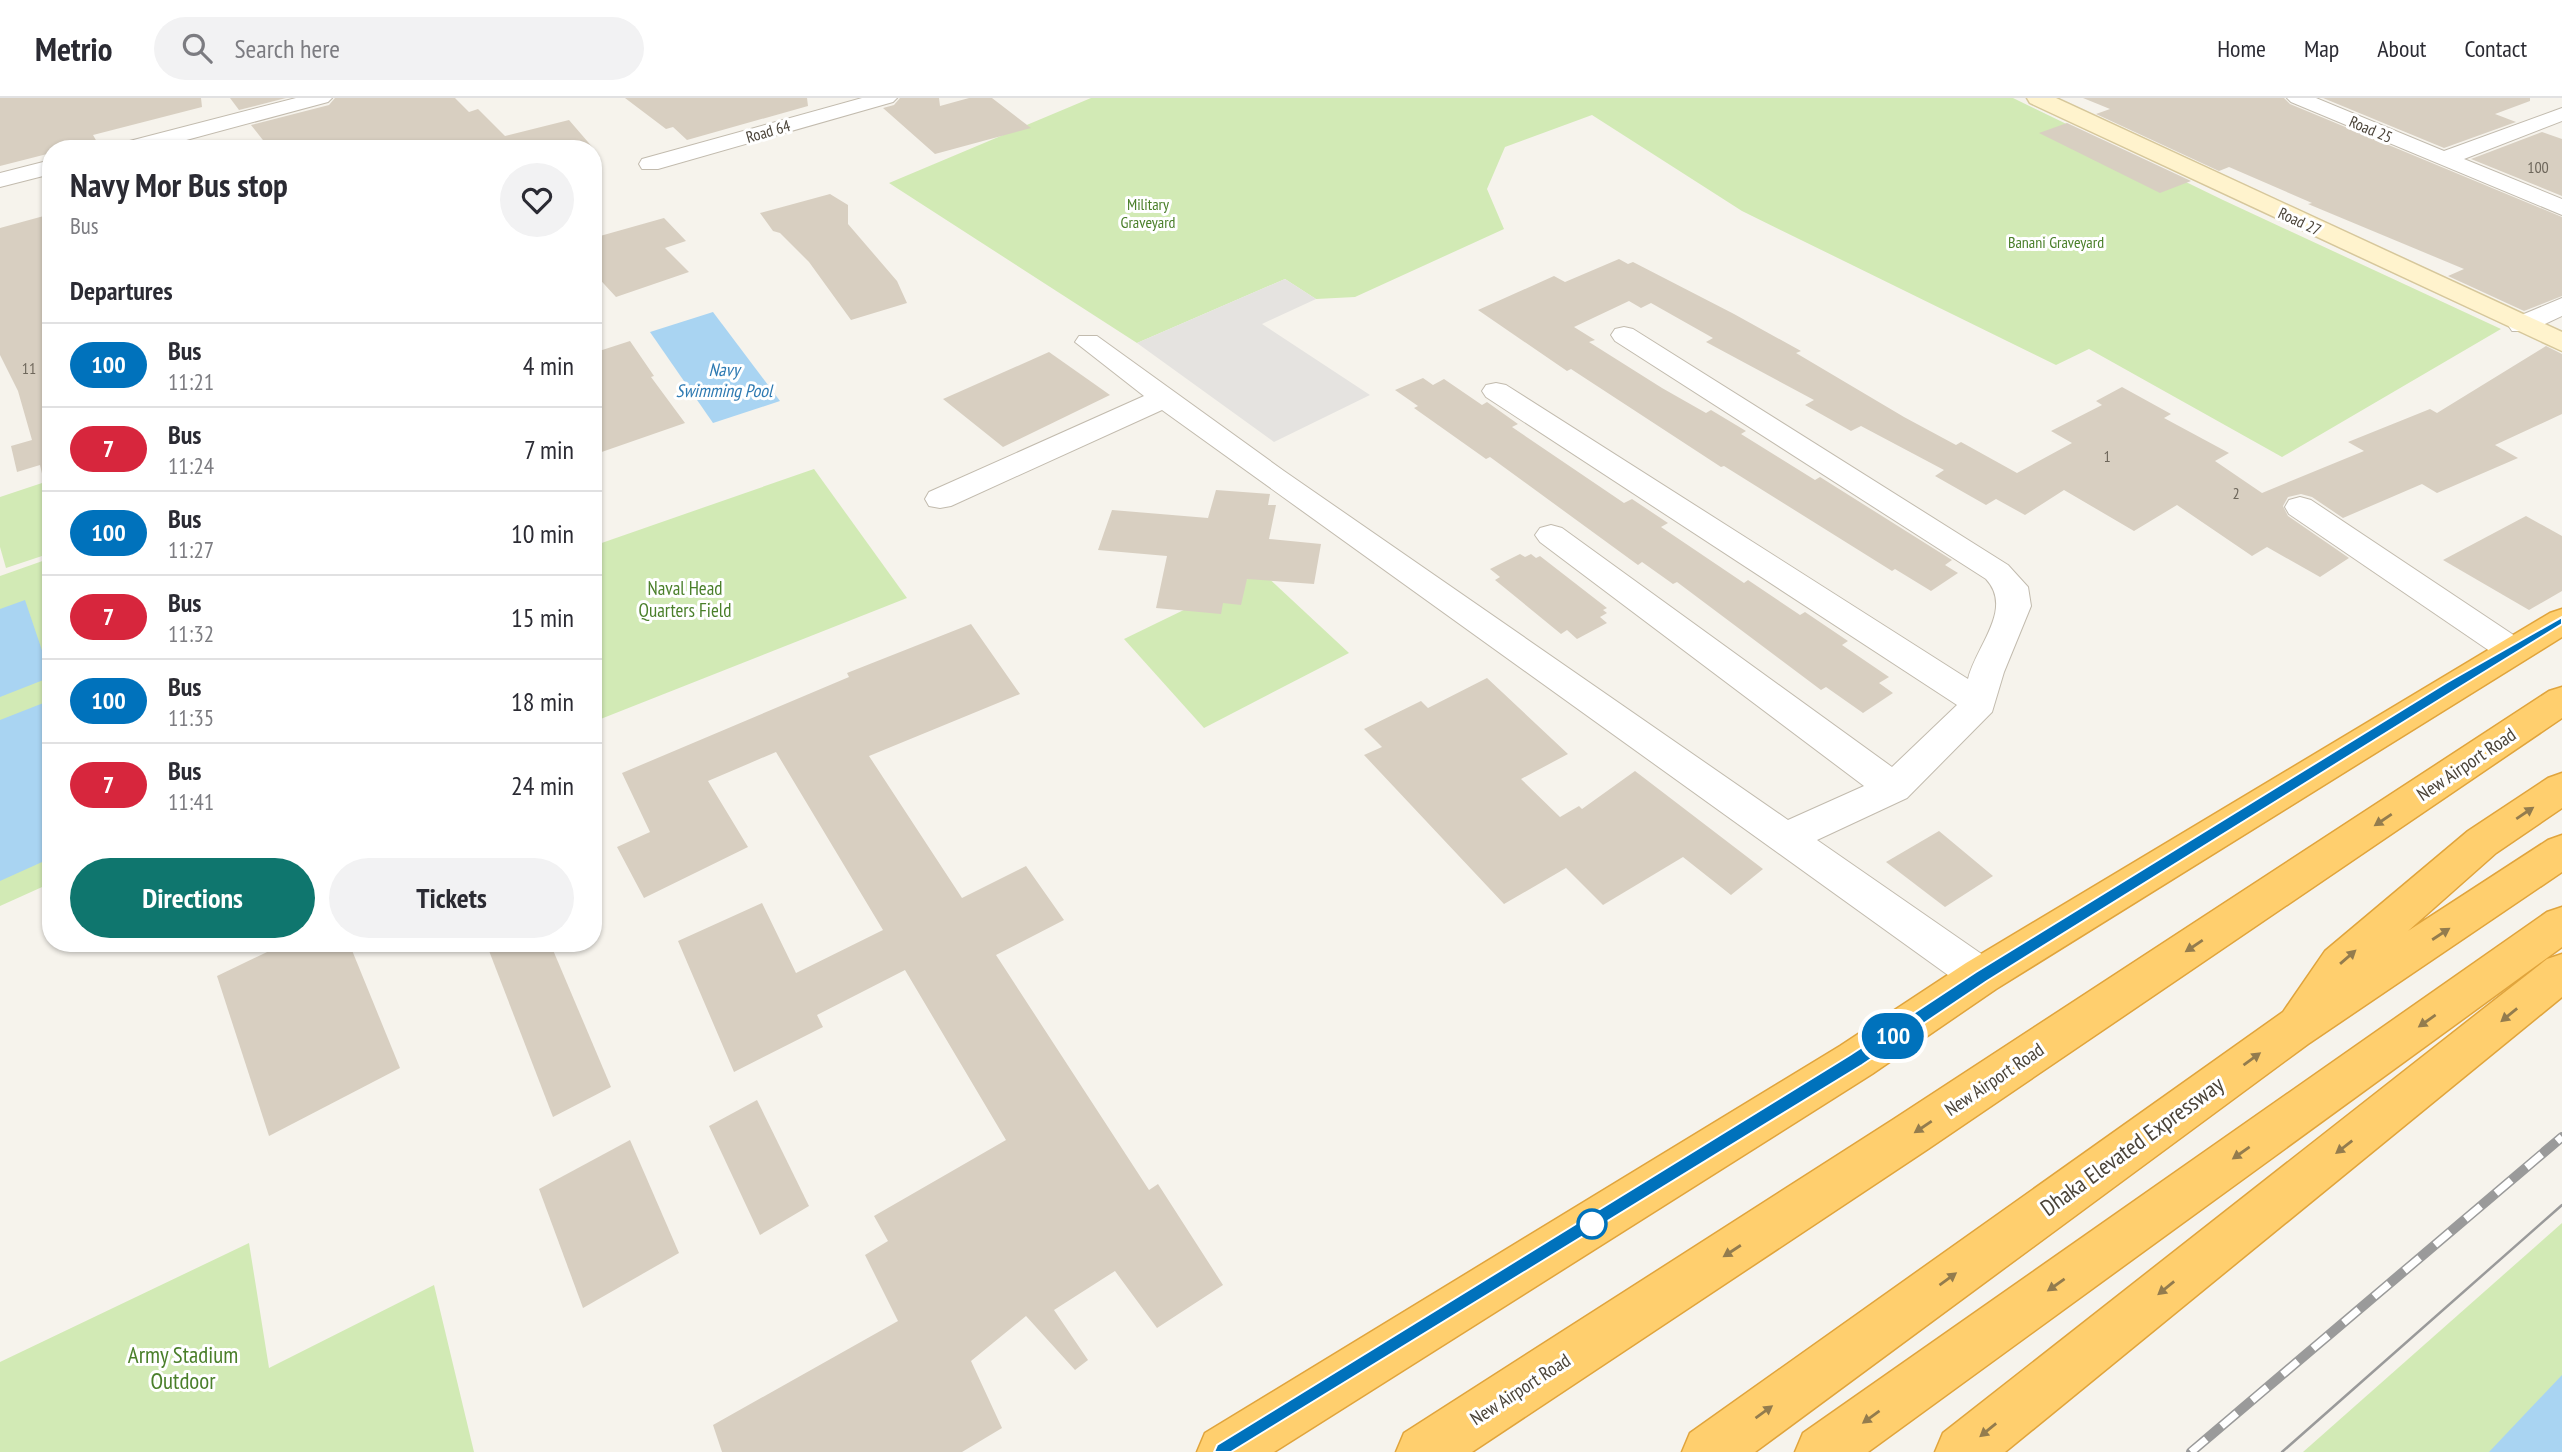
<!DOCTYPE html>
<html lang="en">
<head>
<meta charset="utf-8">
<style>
  :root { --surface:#fff; --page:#f2f2f3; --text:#2b2b33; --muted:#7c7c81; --line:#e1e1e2; --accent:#0f766e }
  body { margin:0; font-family:"PT Sans Narrow",sans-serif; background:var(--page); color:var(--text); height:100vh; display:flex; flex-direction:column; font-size:26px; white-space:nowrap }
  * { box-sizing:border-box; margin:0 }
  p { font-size:23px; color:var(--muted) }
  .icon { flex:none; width:38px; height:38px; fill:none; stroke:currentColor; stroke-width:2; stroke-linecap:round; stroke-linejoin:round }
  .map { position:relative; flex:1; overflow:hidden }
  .sheet { position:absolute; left:42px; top:42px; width:560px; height:812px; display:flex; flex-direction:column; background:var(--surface); border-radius:28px; box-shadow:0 2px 5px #0004 }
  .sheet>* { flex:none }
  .badge { padding:0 14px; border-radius:23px; font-size:24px; line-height:46px }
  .map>.badge { position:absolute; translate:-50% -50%; box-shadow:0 0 0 4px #fff }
  h2 { padding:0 28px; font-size:26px; line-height:63px }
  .round { display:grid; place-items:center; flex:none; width:74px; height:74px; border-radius:37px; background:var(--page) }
  .headline { display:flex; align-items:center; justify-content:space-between; height:119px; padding:0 28px }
  h1 { font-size:33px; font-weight:600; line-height:52px }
  .action { display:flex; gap:14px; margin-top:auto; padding:14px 28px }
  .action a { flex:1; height:80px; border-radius:42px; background:var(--accent); color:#fff; font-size:28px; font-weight:600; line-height:80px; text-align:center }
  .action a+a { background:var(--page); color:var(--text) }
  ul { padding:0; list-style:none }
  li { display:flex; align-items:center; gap:21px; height:84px; padding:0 28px; border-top:2px solid var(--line) }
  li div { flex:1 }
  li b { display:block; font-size:26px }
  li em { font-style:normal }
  li .badge { min-width:77px; font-weight:700; text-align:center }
  header { display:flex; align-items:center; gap:42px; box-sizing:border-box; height:98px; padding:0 35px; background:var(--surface); border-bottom:2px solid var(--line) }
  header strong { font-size:33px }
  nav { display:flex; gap:38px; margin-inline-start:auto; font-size:24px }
  .search { width:490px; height:63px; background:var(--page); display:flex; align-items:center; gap:18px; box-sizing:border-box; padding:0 24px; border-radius:38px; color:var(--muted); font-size:26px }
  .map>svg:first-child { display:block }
  .green { fill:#d2eab5 }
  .parking { fill:#e5e3e0 }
  .water { fill:#a9d4f2 }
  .building { fill:#d8cfc1 }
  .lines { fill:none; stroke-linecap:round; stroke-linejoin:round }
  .street-casing { stroke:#c2bbae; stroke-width:2 }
  .secondary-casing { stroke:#d6c79b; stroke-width:3 }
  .highway-casing { stroke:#e0a43c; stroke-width:3 }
  .street { fill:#fff; fill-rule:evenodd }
  .secondary { fill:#fff3cd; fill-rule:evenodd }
  .highway { fill:#ffcf6e; fill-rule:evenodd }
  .tram { stroke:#9a9a9a; stroke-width:2.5 }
  .rail-casing { stroke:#9a9a9a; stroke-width:10 }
  .rail { stroke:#fff; stroke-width:7; stroke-dasharray:20; stroke-linecap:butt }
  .oneway { fill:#937c4e }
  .line { fill:#0072bc; stroke:#fff; stroke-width:2 }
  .stop-dot { fill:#fff; stroke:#0072bc; stroke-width:3.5 }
  .labels { text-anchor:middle; stroke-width:6; stroke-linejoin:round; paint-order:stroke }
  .far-street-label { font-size:16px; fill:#4b4439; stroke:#fff }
  .number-label { font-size:16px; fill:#6e675b }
  .far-park-label { font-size:16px; fill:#4a7f2a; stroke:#fff }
  .far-water-label { font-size:18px; font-style:italic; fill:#2e7ab2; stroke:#fff }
  .park-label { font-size:19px; fill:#4a7f2a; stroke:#fff }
  .street-label { font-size:19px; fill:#4b4439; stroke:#fff }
  .near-street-label { font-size:23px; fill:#4b4439; stroke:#fff }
  .near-park-label { font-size:23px; fill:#4a7f2a; stroke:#fff }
</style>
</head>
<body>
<header>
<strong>Metrio</strong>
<div class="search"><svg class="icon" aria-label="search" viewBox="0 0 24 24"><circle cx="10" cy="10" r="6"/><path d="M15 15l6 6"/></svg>Search here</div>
<nav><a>Home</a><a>Map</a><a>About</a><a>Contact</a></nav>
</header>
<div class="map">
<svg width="2562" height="1354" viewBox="0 0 2562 1354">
  <rect width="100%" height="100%" fill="#f6f3ec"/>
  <g class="green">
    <path d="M1091,0H2013L2223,102L2501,231L2282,359L2089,251L2056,267L1742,113L1592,17L1505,49L1487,91L1504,131L1355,199L1316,201L1285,181L1137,245L889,85Z"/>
    <path d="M814,371L907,500L593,624V448Z"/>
    <path d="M51,382V455L6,470L0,449V399Z"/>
    <path d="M51,460V785L0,808V478Z"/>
    <path d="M1262,474L1349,555L1204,630L1124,541Z"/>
    <path d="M2562,1125V1354H2303Z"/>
    <path d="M249,1145L269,1270L434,1187L474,1354H0V1264Z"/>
  </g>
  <path class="parking" d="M1285,181L1316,201L1262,226L1370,297L1274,344L1137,245Z"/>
  <g class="water">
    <path d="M713,214L780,303L713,325L650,234Z"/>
    <path d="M25,502L51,579L0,599V511Z"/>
    <path d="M51,602V760L0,783V622Z"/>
    <path d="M2562,1277V1354H2489Z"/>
  </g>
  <g class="building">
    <path d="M0,0H201L202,9L93,37L101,51H51V55L0,68Z"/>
    <path d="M230,0H286L239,12Z"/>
    <path d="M335,0H455L469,14L478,11L505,38L569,22L594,51H270L251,27L329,7Z"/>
    <path d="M625,0H807L808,8L687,42L673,29L666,31Z"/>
    <path d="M900,0H939L940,8L969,0H992L1031,30L935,56L883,10L894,7Z"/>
    <path d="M2083,0H2284L2290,6L2562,119V198L2524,213L2448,178L2464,171L2308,106L2312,105L2229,69L2219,73L2096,16L2110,11Z"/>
    <path d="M2323,0H2530V3L2495,16L2516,24L2444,50Z"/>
    <path d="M2067,25L2191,83L2160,95L2039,35Z"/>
    <path d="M2542,34L2562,41V98L2471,61Z"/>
    <path d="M830,96L848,107V126L897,183L907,205L851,222L809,164L780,135L773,133L760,115Z"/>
    <path d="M51,116V379L43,380L40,367L17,374L11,348L32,342L18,293L0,257V130Z"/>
    <path d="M664,120L686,143L665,150L689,174L616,199L593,174V140Z"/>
    <path d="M1619,161L1628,166L1633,164L1734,216L1801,253L1796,255L1904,319L1956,347L1961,344L2017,375L2072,345L2051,333L2102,307L2096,303L2122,289L2171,316L2164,320L2229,355L2215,363L2262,395L2364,353L2348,344L2430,311L2437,315L2546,248L2562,256V316L2495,347L2518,360L2437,395L2422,386L2343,420L2312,399L2301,396L2288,399L2283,408L2288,418L2349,460L2320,479L2267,449L2252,458L2177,407L2134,433L2064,392L2025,417L1996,401L1986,407L1935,378L1944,372L1861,328L1851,333L1805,307L1814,302L1706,244L1713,240L1651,205L1641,210L1629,203L1574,229L1595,242L1589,244L1662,290L1706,315L1711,312L1746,333L1741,336L1815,382L1820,379L1952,462L1945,467L1958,475L1931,493L1895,471L1892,473L1724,368L1721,369L1571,271L1567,273L1478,212L1554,178L1565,184Z"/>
    <path d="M630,243L654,278L651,279L685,325L593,357V255Z"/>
    <path d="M1049,254L1110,297L1003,349L943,301Z"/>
    <path d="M1423,280L1433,287L1444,281L1482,307L1487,304L1518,326L1512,329L1624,405L1632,401L1668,425L1661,429L1744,485L1748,482L1800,517L1805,514L1848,543L1842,547L1889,579L1879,585L1893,595L1863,615L1826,589L1821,592L1677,484L1673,486L1642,464L1638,467L1490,359L1486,361L1414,310L1418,308L1395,292Z"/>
    <path d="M1216,392L1270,396L1268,407H1276L1269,441L1321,446L1314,486L1247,481L1241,507L1223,505L1221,516L1156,510L1167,458L1098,452L1112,412L1208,420Z"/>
    <path d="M2526,418L2562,438V493L2529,512L2443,462Z"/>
    <path d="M1520,456L1525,459L1531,456L1536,460L1540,458L1607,510L1603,512L1607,515L1600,519L1607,525L1577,541L1567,532L1561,536L1495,482L1500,479L1490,471Z"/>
    <path d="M971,526L1020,596L869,658L962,800L1026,768L1064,822L996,857L1149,1092L1158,1086L1223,1187L1157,1230L1115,1173L1054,1212L1088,1262L1075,1272L1026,1218L971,1263L1002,1330L962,1354H722L713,1327L898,1223L865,1157L888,1143L874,1118L1006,1042L905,872L817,917L823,929L734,974L678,843L762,805L796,875L883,832L776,654L708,683L748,749L644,800L617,749L650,734L622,675L849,579L847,575Z"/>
    <path d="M1487,580L1568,656L1521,681L1560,719L1579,708L1582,711L1635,673L1763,771L1731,797L1683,759L1603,807L1566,770L1504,806L1364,657L1382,649L1364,631L1421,603L1428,610Z"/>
    <path d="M1939,733L1993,778L1945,809L1886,764Z"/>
    <path d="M286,845H349L400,970L269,1038L217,878Z"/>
    <path d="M486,845H550L611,989L553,1019Z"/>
    <path d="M757,1002L809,1108L760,1137L709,1028Z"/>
    <path d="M630,1042L679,1155L583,1210L539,1091Z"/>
  </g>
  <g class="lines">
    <defs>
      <g id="street">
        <path d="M296,0H332L328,4L153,51H115L118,46Z"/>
        <path d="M862,0H897L893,4L658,71H642L639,66L642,61Z"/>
        <path d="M2287,0H2316L2444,53L2562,10V23L2464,61L2562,101V117L2291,4Z"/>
        <path d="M51,62V76L0,89V75Z"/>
        <path d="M2562,200V218L2530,233H2512L2508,227L2512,221Z"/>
        <path d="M1624,229L1633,231L2008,467L2028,489L2031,508L2004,574L1992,614L1907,700L1817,742L1996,866L2002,878L1996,890L1981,896L1966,890L1162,312L951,408L940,410L929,408L925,401L929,394L1144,298L1075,244L1079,238H1097L1284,373L1788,722L1864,688L1540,444L1535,437L1540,430L1551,427L1562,430L1892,669L1957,607L1486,299L1482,293L1486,287L1496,285L1506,287L1968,581C1976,548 2014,511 1986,481L1615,243L1611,237L1615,231Z"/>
        <path d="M2300,399L2311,402L2524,544L2529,552L2524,560L2512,564L2500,560L2289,416L2285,409L2289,402Z"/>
      </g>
      <path id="secondary" d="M2027,0H2056L2562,234V253L2030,5Z"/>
      <g id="highway">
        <path d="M2562,511V539L1996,891L1872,976L1274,1354H1197L1205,1335L1840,948L1966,865L2550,515Z"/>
        <path d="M2562,589V620L1928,1051L1472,1354H1396L1404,1335L1894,1021L2549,593Z"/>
        <path d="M2562,675V710L2496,755L2408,833L2548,742L2562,737V774L2308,946L1755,1354H1682L1690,1335L2283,914L2325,853L2468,733L2548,680Z"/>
        <path d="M2562,809V849L1868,1354H1795L1803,1335L2547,814Z"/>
        <path d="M2562,856V899L2005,1354H1935L1943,1335L2547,861Z"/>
      </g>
    </defs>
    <use href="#street" class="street-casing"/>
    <use href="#secondary" class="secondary-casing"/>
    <use href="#highway" class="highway-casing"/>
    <use href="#street" class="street"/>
    <use href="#secondary" class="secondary"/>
    <use href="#highway" class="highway"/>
    <path class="tram" d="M2282,1354L2562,1107"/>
    <defs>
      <path id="rail" d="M2191,1354L2562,1039"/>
    </defs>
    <use href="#rail" class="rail-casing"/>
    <use href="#rail" class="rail"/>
  </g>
  <defs><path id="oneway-solid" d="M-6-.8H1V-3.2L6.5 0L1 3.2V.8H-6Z" transform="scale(1.75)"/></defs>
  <g class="oneway">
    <use href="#oneway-solid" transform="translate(2525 715) rotate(-34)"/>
    <use href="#oneway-solid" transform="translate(2383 722) rotate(146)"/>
    <use href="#oneway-solid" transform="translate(2441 836) rotate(-33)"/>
    <use href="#oneway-solid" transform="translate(2194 848) rotate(146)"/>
    <use href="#oneway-solid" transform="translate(2348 859) rotate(-41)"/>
    <use href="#oneway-solid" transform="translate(2509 917) rotate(141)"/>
    <use href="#oneway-solid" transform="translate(2427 923) rotate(145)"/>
    <use href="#oneway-solid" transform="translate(2252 961) rotate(-36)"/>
    <use href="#oneway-solid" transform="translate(1923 1029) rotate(146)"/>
    <use href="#oneway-solid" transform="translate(2344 1049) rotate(142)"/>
    <use href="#oneway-solid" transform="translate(2241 1055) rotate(145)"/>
    <use href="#oneway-solid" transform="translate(1732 1153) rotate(147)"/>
    <use href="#oneway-solid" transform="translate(1948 1181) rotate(-36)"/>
    <use href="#oneway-solid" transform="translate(2056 1187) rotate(145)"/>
    <use href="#oneway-solid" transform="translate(2166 1190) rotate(141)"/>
    <use href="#oneway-solid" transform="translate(1764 1314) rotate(-36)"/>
    <use href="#oneway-solid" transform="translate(1871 1319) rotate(144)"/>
    <use href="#oneway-solid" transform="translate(1988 1332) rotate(141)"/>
  </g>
  <path class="line" d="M2562,519V526L2455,592L1987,883L1862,967L1231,1354H1214L1217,1347L1850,957L1976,874L2446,585Z"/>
  <circle class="stop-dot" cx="1592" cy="1126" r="14"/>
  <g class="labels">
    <g class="far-street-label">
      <text transform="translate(2371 31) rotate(23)" y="6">Road 25</text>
      <text transform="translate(768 33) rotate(-16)" y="6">Road 64</text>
      <text transform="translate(2300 123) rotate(25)" y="6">Road 27</text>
    </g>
    <g class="number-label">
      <text x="2538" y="75">100</text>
      <text x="29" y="276">11</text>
      <text x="2107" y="364">1</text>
      <text x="2236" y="401">2</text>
    </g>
    <g class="far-park-label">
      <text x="1148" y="112">Military<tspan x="1148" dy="18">Graveyard</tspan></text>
      <text x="2056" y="150">Banani Graveyard</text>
    </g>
    <g class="far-water-label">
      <text x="724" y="278">Navy<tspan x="724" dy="21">Swimming Pool</tspan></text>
    </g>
    <g class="park-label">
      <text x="685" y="497">Naval Head<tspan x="685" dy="22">Quarters Field</tspan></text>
    </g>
    <g class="street-label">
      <text transform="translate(2466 666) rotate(-34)" y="7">New Airport Road</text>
      <text transform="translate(1994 981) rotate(-34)" y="7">New Airport Road</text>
      <text transform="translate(1520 1291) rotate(-33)" y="7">New Airport Road</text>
    </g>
    <g class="near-street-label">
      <text transform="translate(2132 1048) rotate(-36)" y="8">Dhaka Elevated Expressway</text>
    </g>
    <g class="near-park-label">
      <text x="183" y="1265">Army Stadium<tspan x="183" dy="26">Outdoor</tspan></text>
    </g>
  </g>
</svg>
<b class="badge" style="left:1893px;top:938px;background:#0072bc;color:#fff">100</b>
<section class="sheet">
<div class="headline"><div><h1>Navy Mor Bus stop</h1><p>Bus</p></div><a class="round"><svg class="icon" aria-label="heart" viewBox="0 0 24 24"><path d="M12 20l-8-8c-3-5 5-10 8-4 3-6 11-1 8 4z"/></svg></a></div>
<h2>Departures</h2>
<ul>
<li><span class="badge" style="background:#0072bc;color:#fff">100</span><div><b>Bus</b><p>11:21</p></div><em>4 min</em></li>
<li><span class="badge" style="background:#d7263d;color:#fff">7</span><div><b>Bus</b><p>11:24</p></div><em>7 min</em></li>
<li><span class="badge" style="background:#0072bc;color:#fff">100</span><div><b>Bus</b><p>11:27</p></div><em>10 min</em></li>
<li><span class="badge" style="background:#d7263d;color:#fff">7</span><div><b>Bus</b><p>11:32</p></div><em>15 min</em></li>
<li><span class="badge" style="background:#0072bc;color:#fff">100</span><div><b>Bus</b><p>11:35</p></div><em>18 min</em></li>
<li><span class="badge" style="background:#d7263d;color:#fff">7</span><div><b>Bus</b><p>11:41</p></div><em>24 min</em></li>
</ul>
<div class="action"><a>Directions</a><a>Tickets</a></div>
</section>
</div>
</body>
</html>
